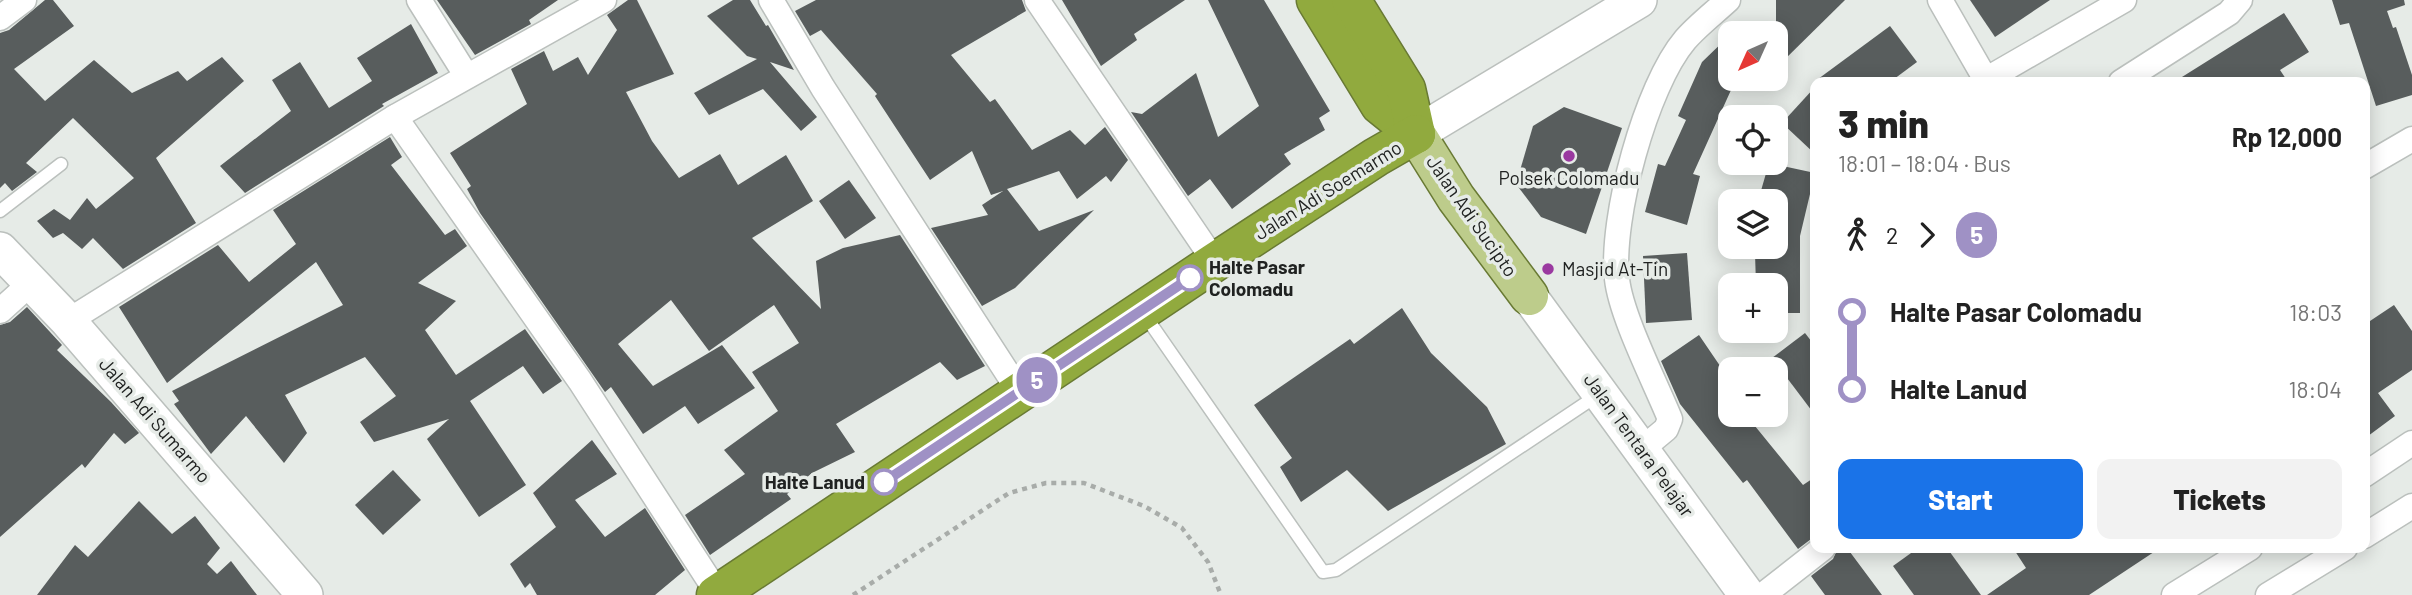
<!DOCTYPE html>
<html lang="en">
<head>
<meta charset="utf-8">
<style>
  :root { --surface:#fff; --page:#f2f2f2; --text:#222; --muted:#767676; --accent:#1a73e8 }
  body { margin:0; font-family:Barlow,sans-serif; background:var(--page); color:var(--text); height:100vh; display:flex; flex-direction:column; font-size:26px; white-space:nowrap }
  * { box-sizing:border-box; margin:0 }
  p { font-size:23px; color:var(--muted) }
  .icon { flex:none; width:38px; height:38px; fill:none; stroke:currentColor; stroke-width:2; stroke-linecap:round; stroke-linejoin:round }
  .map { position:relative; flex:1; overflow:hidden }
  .panel { position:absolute; left:1810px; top:77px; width:560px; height:476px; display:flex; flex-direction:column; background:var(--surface); border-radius:14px; box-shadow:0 4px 18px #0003 }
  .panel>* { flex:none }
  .badge { padding:0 14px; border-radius:23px; font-size:24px; line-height:46px }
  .needle { width:46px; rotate:225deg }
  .tools { position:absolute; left:1718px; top:21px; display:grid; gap:14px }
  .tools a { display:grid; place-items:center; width:70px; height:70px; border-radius:14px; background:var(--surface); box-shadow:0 4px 18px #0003; font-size:35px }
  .map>.badge { position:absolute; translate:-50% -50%; box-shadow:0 0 0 4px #fff }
  .legs { display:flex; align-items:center; gap:10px; height:77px; padding:0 28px; font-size:23px }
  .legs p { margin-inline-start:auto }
  .head { display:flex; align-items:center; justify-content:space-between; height:119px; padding:0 28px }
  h1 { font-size:38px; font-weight:800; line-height:52px }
  .action { display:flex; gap:14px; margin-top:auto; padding:14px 28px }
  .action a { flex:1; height:80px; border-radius:14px; background:var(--accent); color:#fff; font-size:28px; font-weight:800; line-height:80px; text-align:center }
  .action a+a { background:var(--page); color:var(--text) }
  ul { padding:0 28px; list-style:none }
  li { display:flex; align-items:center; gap:24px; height:77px; font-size:26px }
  li i { display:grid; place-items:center; width:10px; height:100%; margin:0 9px; background:currentColor }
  li i::after { content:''; width:18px; height:18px; margin:-9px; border:5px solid; border-radius:50%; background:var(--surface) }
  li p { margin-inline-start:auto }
  li:first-child i { background:linear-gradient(#0000 50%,currentColor 0) }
  li:last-child i { background:linear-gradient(currentColor 50%,#0000 0) }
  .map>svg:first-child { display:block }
  .building { fill:#585d5d }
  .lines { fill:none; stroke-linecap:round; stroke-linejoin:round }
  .lane-casing { stroke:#bbc0bd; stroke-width:15 }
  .street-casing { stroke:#bbc0bd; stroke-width:27 }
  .secondary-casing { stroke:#bbc0bd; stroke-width:38 }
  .primary-casing { stroke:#697a34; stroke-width:41 }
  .highway-casing { stroke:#697a34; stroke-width:41 }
  .path { stroke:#a8aca9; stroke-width:4.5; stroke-dasharray:5 5; stroke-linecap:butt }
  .lane { stroke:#fff; stroke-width:12 }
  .street { stroke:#fff; stroke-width:24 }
  .secondary { stroke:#fff; stroke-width:35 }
  .primary { stroke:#bdcc8b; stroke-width:38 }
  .highway { stroke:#91aa3e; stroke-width:38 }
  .line-1-casing { stroke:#fff; stroke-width:16 }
  .line-1 { stroke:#9f91c5; stroke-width:10 }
  .poi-dot { fill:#9a39a0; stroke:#e6ebe7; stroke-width:2.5 }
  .stop-1-dot { fill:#fff; stroke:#9f91c5; stroke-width:3.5 }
  .labels { text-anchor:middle; stroke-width:7; stroke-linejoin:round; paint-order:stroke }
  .poi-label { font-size:19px; fill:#202221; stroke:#e6ebe7 }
  .street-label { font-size:19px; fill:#202221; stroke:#e6ebe7 }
  .stop-label { font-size:19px; font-weight:bold; fill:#202221; stroke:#e6ebe7; text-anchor:start }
</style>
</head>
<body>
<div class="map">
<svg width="2412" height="595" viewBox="0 0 2412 595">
  <rect width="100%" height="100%" fill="#e6ebe7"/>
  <g class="building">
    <path d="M45,0H53L74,26L14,69L45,101L94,60L132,93L178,71L187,81L222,57L244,81L156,158L196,223L123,269L93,238L82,249L63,233L53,238L37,221L54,209L70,220L87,198L96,209L134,178L73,118L26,163L37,172L12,191L5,183L0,188V33L9,30Z"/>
    <path d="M437,0H558L529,20L531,24L475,55Z"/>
    <path d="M628,0H637L674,74L626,92L652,141L679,178L720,154L738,185L786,155L813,201L752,238L821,309L816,261L843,248L900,235L985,366L957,380L940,362L836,424L855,452L812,473L787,494L791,499L710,555L685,515L745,474L724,450L778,411L752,372L799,343L774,305L709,351L671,300L618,344L653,386L722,345L755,388L698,424L685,406L643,434L611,387L605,392L480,213L467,189L471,186L450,153L527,104L511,69L544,51L553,71L578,57L588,75L617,30L607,15Z"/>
    <path d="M733,0H750L766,26L768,25L794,70L770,62L817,117L801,131L763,89L709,115L694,93L757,59L747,56L707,16Z"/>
    <path d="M816,0H1022L1026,11L951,55L990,102L995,99L1032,150L1070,130L1085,145L1105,127L1128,160L1111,182L1106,176L1077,199L1059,171L1007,189L1039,231L1094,210L1015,288L982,306L931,228L988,215L982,205L1003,191L991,195L972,151L930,180L875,96L877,94L821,30L810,36L795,11Z"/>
    <path d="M1062,0H1185L1134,34L1137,40L1101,66Z"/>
    <path d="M1208,0H1264L1330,111L1319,118L1325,130L1284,154L1291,164L1232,209L1210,179L1188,196L1131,112L1142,114L1196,73L1218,137L1259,106Z"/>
    <path d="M1776,0H1845L1776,68Z"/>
    <path d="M1970,0H2050L1995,37Z"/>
    <path d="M2332,0H2404L2405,5L2387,11L2393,28L2396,27L2412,75V95L2376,106L2349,23L2340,25Z"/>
    <path d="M2284,13L2309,52L2280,70L2288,82H2174Z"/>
    <path d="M411,24L438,73L382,104L384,106L245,193L220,166L291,111L272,80L300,62L329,108L372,81L357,58Z"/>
    <path d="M1890,26L1917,62L1890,82H1814Z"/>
    <path d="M1731,34V79H1736L1693,174L1700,176L1687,225L1645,212L1658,164L1665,166L1686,120L1678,116L1702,62Z"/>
    <path d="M1815,87V154L1782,123Z"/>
    <path d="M1564,107L1622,128L1586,234L1541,217L1516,184L1533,126Z"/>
    <path d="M390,137L402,157L391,165L445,235L455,229L467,246L418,283L456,301L425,330L456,375L525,329L562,381L543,394L523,366L470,401L526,485L479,517L427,439L449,419L374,442L360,422L396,396L365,357L285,395L307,433L284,463L246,416L211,454L174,404L179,401L172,391L343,305L316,262L167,383L119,307L218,245L249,282L296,244L273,210Z"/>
    <path d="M1769,163L1815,173L1800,236V313H1776V285H1756L1755,253H1776V201H1758Z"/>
    <path d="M849,180L876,218L845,239L819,201Z"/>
    <path d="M1687,253L1692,320L1646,323L1643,256Z"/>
    <path d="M2394,305L2412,331V370L2378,393L2395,416L2364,439V325Z"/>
    <path d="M27,307L62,345L57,350L111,402L139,433L125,444L114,433L85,468L82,464L0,537V325L10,322Z"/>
    <path d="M1402,308L1431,353L1487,407L1506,444L1388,511L1347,470L1301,502L1280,467L1292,458L1254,405L1350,339L1354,344Z"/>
    <path d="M1805,333L1815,346V415L1772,358Z"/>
    <path d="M1699,335L1731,382V415H1746L1803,485L1815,477V536L1798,549L1747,480L1743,483L1680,404L1661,361Z"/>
    <path d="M592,440L617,474L575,500L605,537L645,508L685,570L655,595H537L530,583L525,588L510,564L556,527L533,493Z"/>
    <path d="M393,470L421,500L383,535L355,505Z"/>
    <path d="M139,501L172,534L195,516L220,548L207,564L217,574L231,561L257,595H37L75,545L88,557Z"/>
    <path d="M1838,548H1847L1882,595H1825L1811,576L1833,559Z"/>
    <path d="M1918,548H1947L1981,595H1914L1893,566Z"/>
    <path d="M2013,548H2160L2089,595H1987L2026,568Z"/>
  </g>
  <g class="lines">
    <defs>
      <g id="lane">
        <path d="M0,211L61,164"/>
        <path d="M1144,314L1323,572L1336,570L1598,395"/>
      </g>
      <g id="street">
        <path d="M419,0L466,75"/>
        <path d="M771,0L823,88L1019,391"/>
        <path d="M1037,0L1215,262"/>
        <path d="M1940,0L1986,80"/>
        <path d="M0,18L24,0"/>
        <path d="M1982,82L2124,0"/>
        <path d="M2121,82L2229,13L2240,0"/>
        <path d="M395,117L580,381L718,594"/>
        <path d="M2364,167L2412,139"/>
        <path d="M0,311L31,283"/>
        <path d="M68,321L395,117L604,0"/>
        <path d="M1642,449L1666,429L1670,419C1655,382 1621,316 1617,279C1610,219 1646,86 1685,40C1697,26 1714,13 1728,0"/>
        <path d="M2364,475L2412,443"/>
        <path d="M2364,536L2412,506"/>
        <path d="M1763,595L1823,548"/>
        <path d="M2174,595L2250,548"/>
        <path d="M2268,595L2345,548"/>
      </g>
      <g id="secondary">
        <path d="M1416,134L1639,0"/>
        <path d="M0,250L68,321L305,595"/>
        <path d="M1529,296L1747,595"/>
      </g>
      <path id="primary" d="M1416,134L1456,198L1529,296"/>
      <g id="highway">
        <path d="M1316,0L1380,105L1416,134"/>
        <path d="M1351,0L1406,89L1416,134"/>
        <path d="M716,595L1215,262L1376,157L1416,134"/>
      </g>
    </defs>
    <use href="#lane" class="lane-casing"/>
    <use href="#street" class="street-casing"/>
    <use href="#secondary" class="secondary-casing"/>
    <use href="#primary" class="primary-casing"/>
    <use href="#highway" class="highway-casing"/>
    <path class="path" d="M853,595L1009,493L1046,483H1084L1144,506L1182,528L1208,562L1221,595"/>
    <use href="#lane" class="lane"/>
    <use href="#street" class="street"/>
    <use href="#secondary" class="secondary"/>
    <use href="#primary" class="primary"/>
    <use href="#highway" class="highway"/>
  </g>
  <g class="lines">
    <defs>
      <path id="line-1" d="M884,482L1190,278"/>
    </defs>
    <use href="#line-1" class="line-1-casing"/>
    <use href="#line-1" class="line-1"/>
  </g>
  <g class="poi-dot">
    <circle cx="1569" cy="156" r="7"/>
    <circle cx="1548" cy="269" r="7"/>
  </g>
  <g class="stop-1-dot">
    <circle cx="1190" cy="278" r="12"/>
    <circle cx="884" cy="482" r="12"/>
  </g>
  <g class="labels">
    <g class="poi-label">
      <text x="1569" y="185">Polsek Colomadu</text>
      <text x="1562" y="276" text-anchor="start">Masjid At-Tin</text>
    </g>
    <g class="street-label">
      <text transform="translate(1328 190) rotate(-32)" y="7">Jalan Adi Soemarmo</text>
      <text transform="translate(1472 216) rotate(55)" y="7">Jalan Adi Sucipto</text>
      <text transform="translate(155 420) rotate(49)" y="7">Jalan Adi Sumarmo</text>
      <text transform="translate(1639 445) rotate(54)" y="7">Jalan Tentara Pelajar</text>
    </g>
    <g class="stop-label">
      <text x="1209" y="274">Halte Pasar<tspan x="1209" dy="22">Colomadu</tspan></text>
      <text x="865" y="489" text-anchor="end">Halte Lanud</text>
    </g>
  </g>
</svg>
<div class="tools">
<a><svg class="needle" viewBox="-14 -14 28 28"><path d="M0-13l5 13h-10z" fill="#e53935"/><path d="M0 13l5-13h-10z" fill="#767676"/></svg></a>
<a><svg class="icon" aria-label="locate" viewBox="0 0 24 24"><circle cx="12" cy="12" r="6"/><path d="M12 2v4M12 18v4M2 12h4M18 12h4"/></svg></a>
<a><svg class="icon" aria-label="layers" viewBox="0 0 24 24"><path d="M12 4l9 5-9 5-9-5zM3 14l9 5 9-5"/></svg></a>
<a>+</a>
<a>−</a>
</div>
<b class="badge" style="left:1037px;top:380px;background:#9f91c5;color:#fff">5</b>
<section class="panel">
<div class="head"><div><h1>3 min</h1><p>18:01 – 18:04 · Bus</p></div><b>Rp 12,000</b></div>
<div class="legs"><svg class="icon" aria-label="walk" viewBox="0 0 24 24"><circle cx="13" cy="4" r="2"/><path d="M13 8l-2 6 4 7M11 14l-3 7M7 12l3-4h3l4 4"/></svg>2<svg class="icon" aria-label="forward" viewBox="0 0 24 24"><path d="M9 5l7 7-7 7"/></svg><b class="badge" style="background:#9f91c5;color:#fff">5</b></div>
<ul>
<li><i style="color:#9f91c5"></i><b>Halte Pasar Colomadu</b><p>18:03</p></li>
<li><i style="color:#9f91c5"></i><b>Halte Lanud</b><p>18:04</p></li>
</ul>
<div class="action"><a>Start</a><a>Tickets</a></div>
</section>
</div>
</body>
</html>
